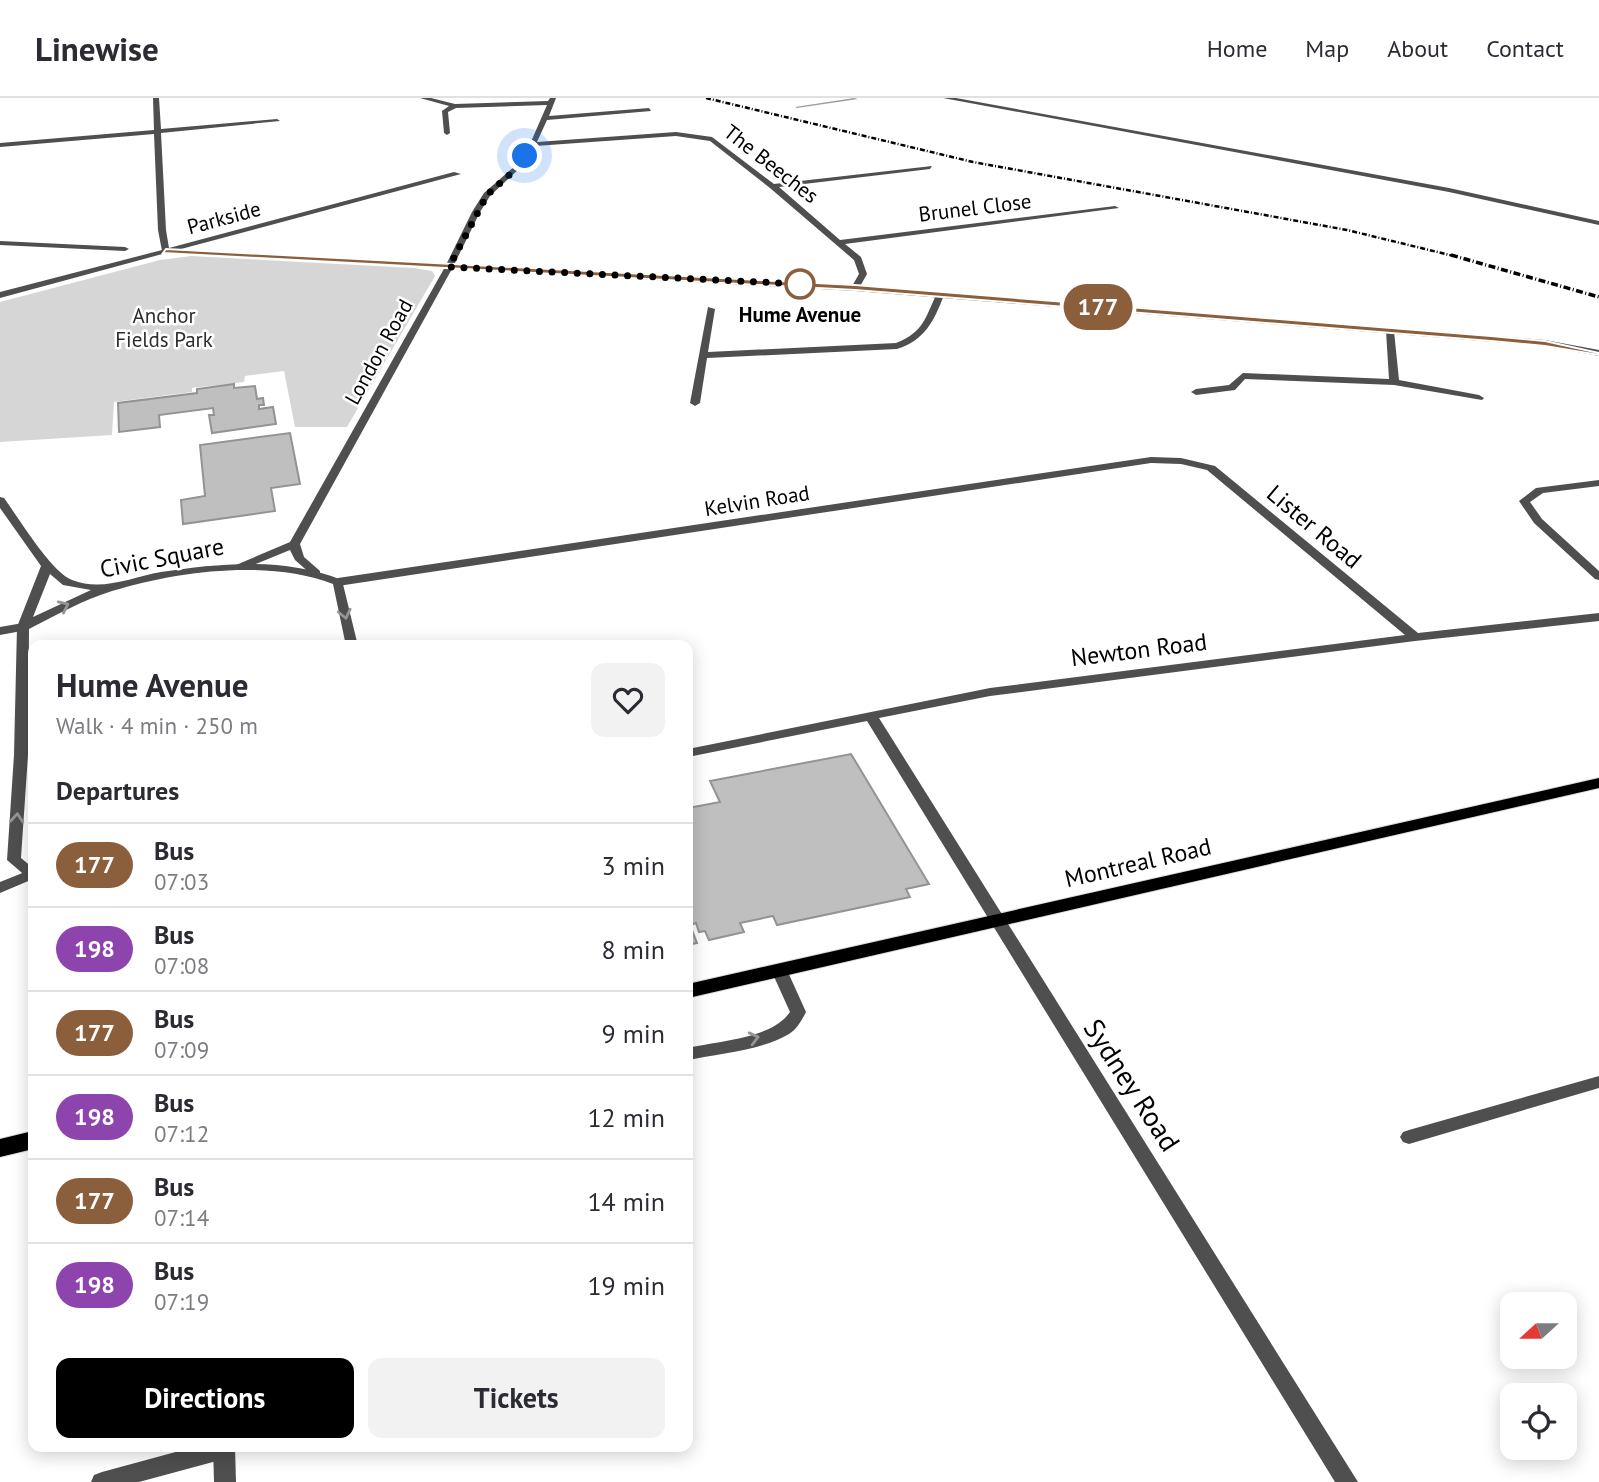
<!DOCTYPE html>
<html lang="en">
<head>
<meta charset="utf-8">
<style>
  :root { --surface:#fff; --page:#f2f2f3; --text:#2b2b33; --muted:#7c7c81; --line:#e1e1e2; --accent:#000 }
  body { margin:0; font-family:"PT Sans",sans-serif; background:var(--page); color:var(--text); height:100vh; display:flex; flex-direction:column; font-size:26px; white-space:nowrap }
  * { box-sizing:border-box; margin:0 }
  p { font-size:23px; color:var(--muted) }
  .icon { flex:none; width:38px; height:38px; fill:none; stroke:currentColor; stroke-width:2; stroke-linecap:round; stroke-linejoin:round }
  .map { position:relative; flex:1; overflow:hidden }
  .side { position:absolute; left:28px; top:542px; width:665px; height:812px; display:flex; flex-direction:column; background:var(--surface); border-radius:14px; box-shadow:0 4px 18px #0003 }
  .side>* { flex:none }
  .badge { padding:0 14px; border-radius:23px; font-size:24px; line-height:46px }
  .needle { width:46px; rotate:249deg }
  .tools { position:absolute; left:1500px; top:1194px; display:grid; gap:14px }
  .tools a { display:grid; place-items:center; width:77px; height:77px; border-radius:14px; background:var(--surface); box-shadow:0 4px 18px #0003; font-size:35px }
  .you { position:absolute; width:35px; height:35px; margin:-18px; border:5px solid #fff; border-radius:50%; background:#1a73e8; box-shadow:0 0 0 10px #1a73e833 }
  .map>.badge { position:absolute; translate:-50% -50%; box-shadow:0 0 0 4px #fff }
  h2 { padding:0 28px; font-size:26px; line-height:63px }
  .round { display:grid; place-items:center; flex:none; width:74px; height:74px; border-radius:14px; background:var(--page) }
  .overview { display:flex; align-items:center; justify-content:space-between; height:119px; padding:0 28px }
  h1 { font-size:33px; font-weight:700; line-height:52px }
  .cta { display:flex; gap:14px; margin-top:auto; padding:14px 28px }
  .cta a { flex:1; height:80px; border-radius:14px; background:var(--accent); color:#fff; font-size:28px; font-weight:700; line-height:80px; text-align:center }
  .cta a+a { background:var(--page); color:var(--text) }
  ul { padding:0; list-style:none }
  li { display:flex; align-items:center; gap:21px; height:84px; padding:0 28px; border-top:2px solid var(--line) }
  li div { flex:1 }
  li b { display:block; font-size:26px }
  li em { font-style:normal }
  li .badge { min-width:77px; font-weight:700; text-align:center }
  header { display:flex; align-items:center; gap:42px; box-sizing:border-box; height:98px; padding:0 35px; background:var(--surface); border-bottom:2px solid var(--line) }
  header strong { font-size:33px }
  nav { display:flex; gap:38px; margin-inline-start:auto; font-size:24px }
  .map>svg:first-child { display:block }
  .green { fill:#d6d6d6 }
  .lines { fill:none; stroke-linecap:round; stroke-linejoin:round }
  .stream { fill:#9d9d9d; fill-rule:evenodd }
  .building { fill:#bfbfbf; stroke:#939393; stroke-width:2 }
  .primary-casing { stroke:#dbdbdb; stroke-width:2 }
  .minor { fill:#4f4f4f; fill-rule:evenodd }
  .tertiary { fill:#4f4f4f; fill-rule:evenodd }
  .primary { fill:#000; fill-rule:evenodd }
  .rail-far1 { stroke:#000; stroke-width:2.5; stroke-dasharray:5 2 1 2; stroke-linecap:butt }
  .rail { stroke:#000; stroke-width:3.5; stroke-dasharray:7 2.5 1 2.5; stroke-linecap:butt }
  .oneway { stroke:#959595 }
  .line { fill:#8b5e3c; stroke:#fff; stroke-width:2 }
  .walk { stroke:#000; stroke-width:7; stroke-dasharray:0 12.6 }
  .stop-dot { fill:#fff; stroke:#8b5e3c; stroke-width:3.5 }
  .labels { text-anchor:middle; stroke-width:5; stroke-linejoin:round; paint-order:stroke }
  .far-street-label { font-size:21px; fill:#000; stroke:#fff }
  .far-stop-label { font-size:21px; font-weight:bold; fill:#000; stroke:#fff }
  .far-park-label { font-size:21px; fill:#2d2d2d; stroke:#fff }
  .street-label { font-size:24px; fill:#000; stroke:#fff }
  .near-street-label { font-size:28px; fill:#000; stroke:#fff }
</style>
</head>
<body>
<header>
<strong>Linewise</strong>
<nav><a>Home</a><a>Map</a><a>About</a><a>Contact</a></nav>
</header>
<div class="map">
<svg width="1599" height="1384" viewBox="0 0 1599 1384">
  <rect width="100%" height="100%" fill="#fff"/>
  <path class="green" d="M191,158L414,170L432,173L435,178L347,329H295L284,273L245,278L244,284L192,290V294L114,304L112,337L0,344V204L160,162Z"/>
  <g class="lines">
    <path class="stream" d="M854,0L858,1L797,10L795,9Z"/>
  </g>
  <g class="building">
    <path d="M234,286V290L255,288L257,301L263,300L264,307H259V311L273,309L276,326L212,335L209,317H214L213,310L159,317L160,329L119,334L118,305L197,295V291Z"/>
    <path d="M290,335L300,386L271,390L275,413L183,426L181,402L205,398L200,347Z"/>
    <path d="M851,656L929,786L906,791L910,799L777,827L773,818L740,825L744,834L709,842L705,833L699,834L696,825L690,827L697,845L688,847V710L720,704L710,683Z"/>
  </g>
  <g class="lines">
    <defs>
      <g id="primary">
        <path d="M1599,680V690L688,900V886Z"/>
        <path d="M33,1033V1051L0,1059V1041Z"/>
      </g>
    </defs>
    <use href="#primary" class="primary-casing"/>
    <g class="minor">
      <path d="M153,0H159L161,31L277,21L280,23L161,35L166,132L169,150L454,74L461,76L166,155L162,153L158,132L154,36L0,49V45L154,32Z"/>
      <path d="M420,0H431L455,6L548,3L550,0H556L549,18L649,10L651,13L547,22L537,44L676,34L712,39L774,86L932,68L930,71L779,89L840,142L1115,108L1119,110L845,146L861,159L867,176L858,192L855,193L851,190L859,176L854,162L770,90L710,43L676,38L535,48L520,70L490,98L480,114L453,169L300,446L304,459L320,473V477H312L295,462L290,452L244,471H236V467L290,444L445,169L472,114L484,95L515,68L530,46L547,7L456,10L448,14L450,35L447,37L444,35L442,13L449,8Z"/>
      <path d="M0,143L125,149L129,151L125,153L0,147Z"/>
      <path d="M937,195L944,197C934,223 925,242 897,251L707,260L700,305L695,308L690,305L708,209L715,211L708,254L896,245C924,234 925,220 937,195Z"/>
      <path d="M1390,230L1394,233L1399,282L1479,297L1484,300L1482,302L1394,287L1245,281L1235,292L1196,297L1191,294L1196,291L1229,287L1243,275L1389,281L1386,233Z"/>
      <path d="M1151,359L1181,360L1215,368L1418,535L1599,515V523L1415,543L990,598L879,620L1358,1384H1335L867,623L688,659V651L990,590L1405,537L1207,372L1181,366L1151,365L338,488L332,484L338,480Z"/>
      <path d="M1599,382V388L1543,395L1530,404L1542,421L1599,473V482L1595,481L1534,425L1519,403L1536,390Z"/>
      <path d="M23,525L29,529L27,532L0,537V529Z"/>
      <path d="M30,772L33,773V781L0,795V784Z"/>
      <path d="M779,866L785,868L787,872L806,914C802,922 797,931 789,936C763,952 718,956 688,962V950C718,943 772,941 790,914L771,872L773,868Z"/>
      <path d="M1599,978V990L1409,1046L1403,1044L1400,1039L1403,1034L1409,1032Z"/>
      <path d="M194,1349L235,1351L232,1358L224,1361L139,1384H91L94,1377L102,1374Z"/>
    </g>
    <g class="tertiary">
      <path d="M943,0H956L1449,90L1599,123V127L1449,94Z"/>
      <path d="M166,151L855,187L1545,242L1599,252V258L1545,248L855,193L166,155L0,200V194Z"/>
      <path d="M0,399L4,400C18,419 51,474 72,482C102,494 132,479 161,474C222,465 284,459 342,482L358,548H346L333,486C268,461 177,473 112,493C83,502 56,517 29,531L28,657L21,760L33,770V782L28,780L7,762L14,657L17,529L41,468L0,410ZM50,476L63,487L91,492L33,519Z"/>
      <path d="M213,1349H235L236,1384H214Z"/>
    </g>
    <use href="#primary" class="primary"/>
    <path class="rail-far1" d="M706,0L973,64L1347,132L1458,159"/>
    <path class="rail" d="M1451,157L1599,199"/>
  </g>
  <defs><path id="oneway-chevron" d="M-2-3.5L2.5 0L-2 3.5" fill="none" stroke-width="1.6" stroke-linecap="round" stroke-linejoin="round" transform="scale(1.75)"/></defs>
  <g class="oneway">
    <use href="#oneway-chevron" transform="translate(64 508) rotate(-25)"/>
    <use href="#oneway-chevron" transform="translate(345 516) rotate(77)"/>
    <use href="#oneway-chevron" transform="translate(17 720) rotate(-86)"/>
    <use href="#oneway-chevron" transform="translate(754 940) rotate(-14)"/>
  </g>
  <path class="line" d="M166,151L855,187L1491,238L1545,243L1599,255V257L1545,248L1491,243L855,192L163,155Z"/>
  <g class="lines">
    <path class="walk" d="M525,58L518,69L487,97L449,169L800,186"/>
  </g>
  <circle class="stop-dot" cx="800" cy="186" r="14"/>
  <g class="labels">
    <g class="far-street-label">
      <text transform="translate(771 66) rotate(38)" y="7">The Beeches</text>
      <text transform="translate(975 110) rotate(-7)" y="7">Brunel Close</text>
      <text transform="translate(224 120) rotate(-15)" y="7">Parkside</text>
      <text transform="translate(379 254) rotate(-61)" y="7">London Road</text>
      <text transform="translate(757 403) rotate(-9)" y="7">Kelvin Road</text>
    </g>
    <g class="far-stop-label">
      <text x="800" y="224">Hume Avenue</text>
    </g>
    <g class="far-park-label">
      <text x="164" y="225">Anchor<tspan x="164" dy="24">Fields Park</tspan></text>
    </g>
    <g class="street-label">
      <text transform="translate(1314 429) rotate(40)" y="8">Lister Road</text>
      <text transform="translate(162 460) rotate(-11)" y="8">Civic Square</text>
      <text transform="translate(1139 552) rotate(-7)" y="8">Newton Road</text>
      <text transform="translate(1138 765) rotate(-13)" y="8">Montreal Road</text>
    </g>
    <g class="near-street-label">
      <text transform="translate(1132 987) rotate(57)" y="10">Sydney Road</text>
    </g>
  </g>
</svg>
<div class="tools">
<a><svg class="needle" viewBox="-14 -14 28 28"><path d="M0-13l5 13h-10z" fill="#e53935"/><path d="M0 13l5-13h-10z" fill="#7c7c81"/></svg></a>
<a><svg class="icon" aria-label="locate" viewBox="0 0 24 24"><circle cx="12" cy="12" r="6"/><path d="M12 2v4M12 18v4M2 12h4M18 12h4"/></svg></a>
</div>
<div class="you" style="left:525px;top:58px"></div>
<b class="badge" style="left:1098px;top:209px;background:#8b5e3c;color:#fff">177</b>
<section class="side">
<div class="overview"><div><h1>Hume Avenue</h1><p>Walk · 4 min · 250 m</p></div><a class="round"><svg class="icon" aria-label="heart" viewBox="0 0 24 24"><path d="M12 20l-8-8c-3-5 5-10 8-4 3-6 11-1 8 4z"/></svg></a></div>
<h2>Departures</h2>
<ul>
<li><span class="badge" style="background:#8b5e3c;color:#fff">177</span><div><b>Bus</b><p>07:03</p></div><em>3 min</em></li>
<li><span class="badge" style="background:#8e44ad;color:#fff">198</span><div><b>Bus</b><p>07:08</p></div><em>8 min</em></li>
<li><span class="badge" style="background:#8b5e3c;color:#fff">177</span><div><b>Bus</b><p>07:09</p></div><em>9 min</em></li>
<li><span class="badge" style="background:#8e44ad;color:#fff">198</span><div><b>Bus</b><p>07:12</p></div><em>12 min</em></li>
<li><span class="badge" style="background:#8b5e3c;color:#fff">177</span><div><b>Bus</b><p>07:14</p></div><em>14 min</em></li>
<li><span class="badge" style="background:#8e44ad;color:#fff">198</span><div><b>Bus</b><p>07:19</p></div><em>19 min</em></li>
</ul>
<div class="cta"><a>Directions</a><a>Tickets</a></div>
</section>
</div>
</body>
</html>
